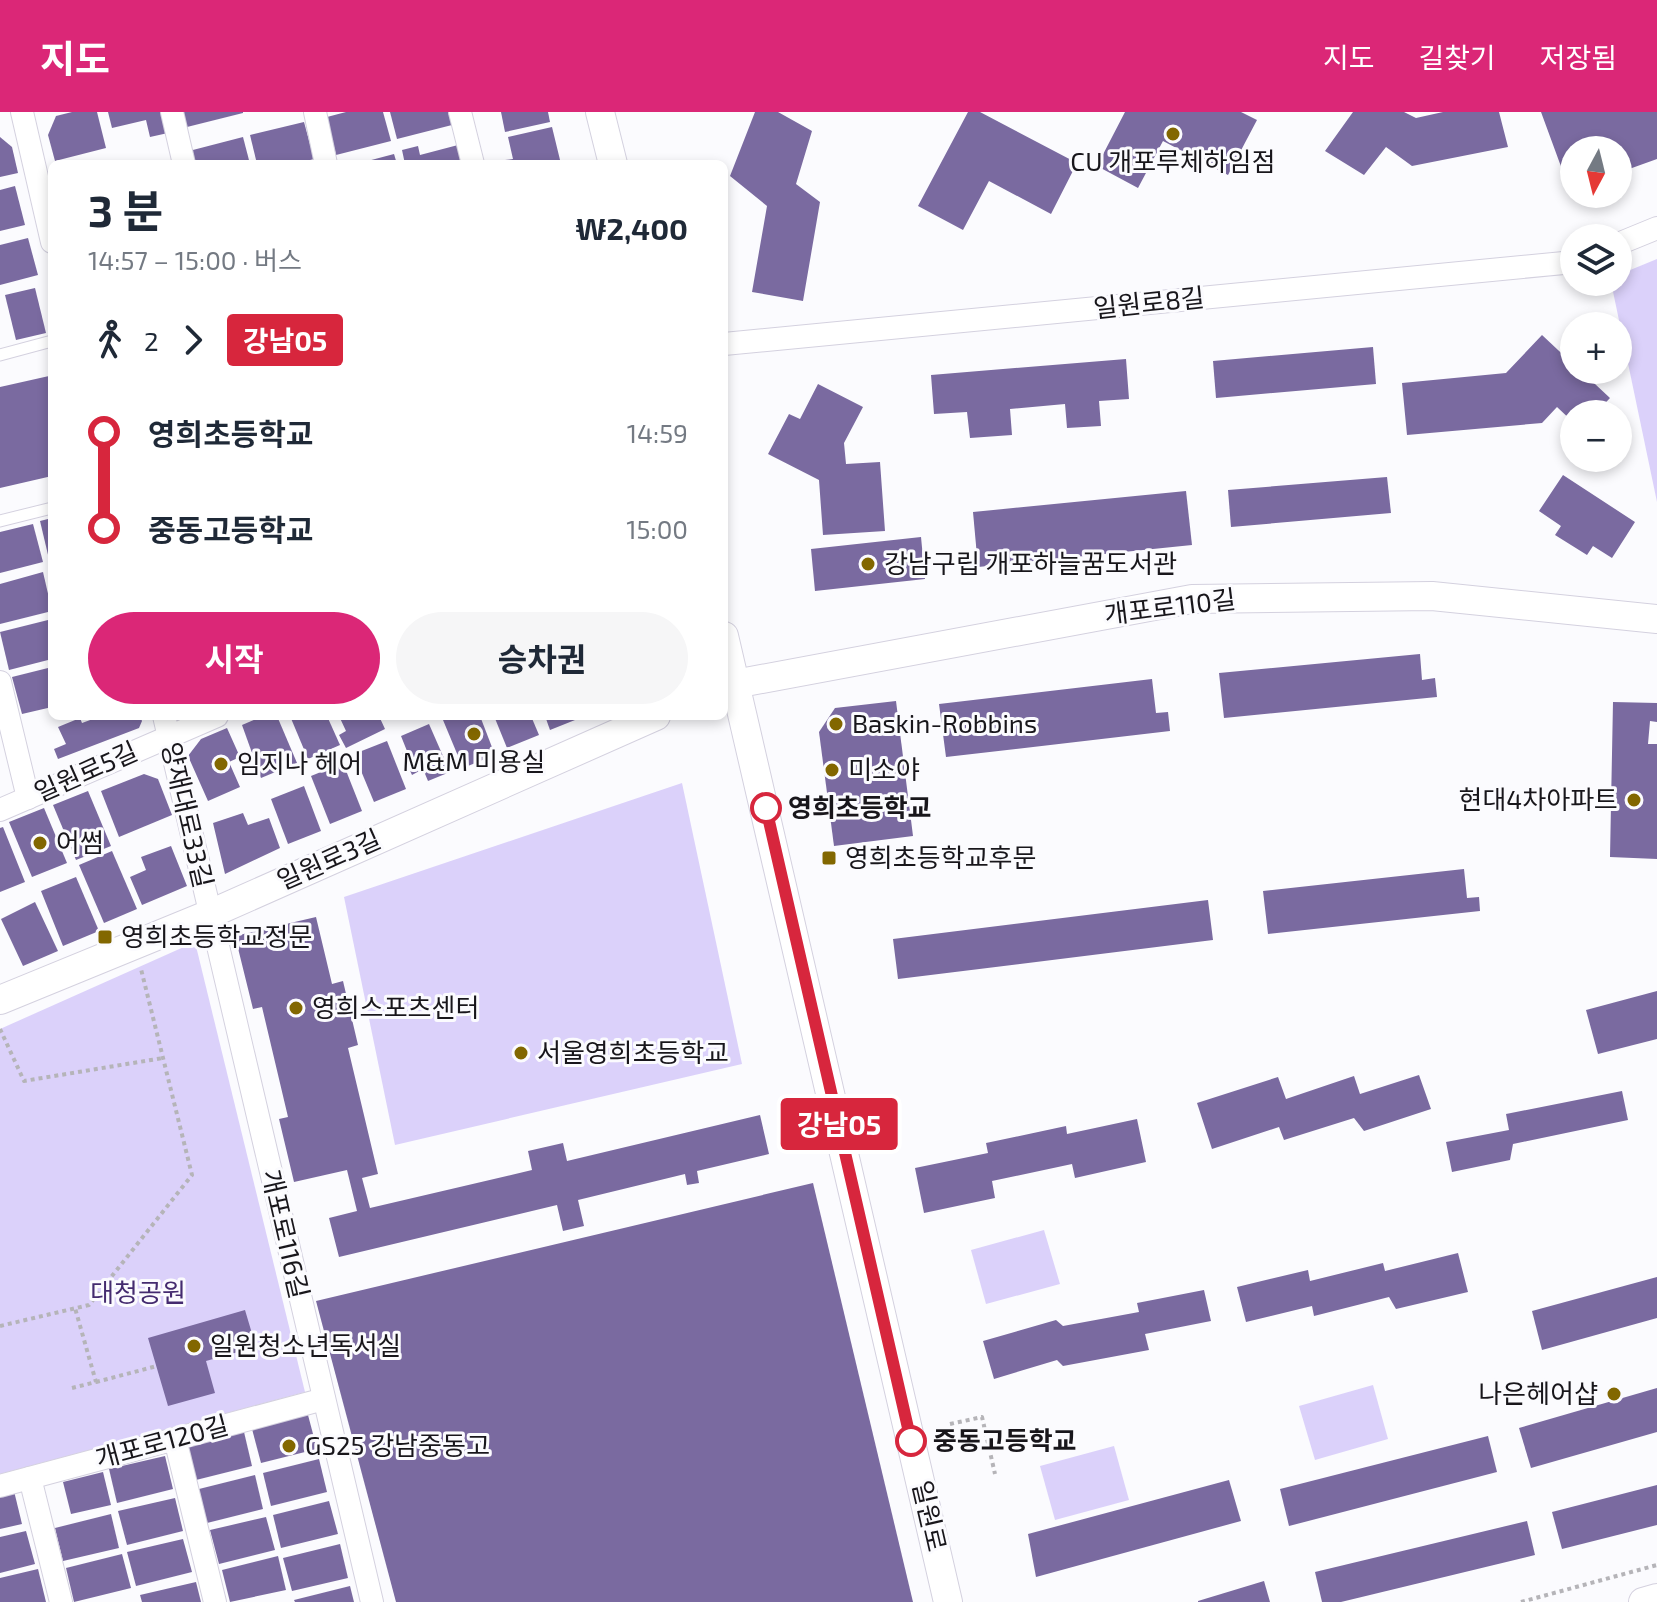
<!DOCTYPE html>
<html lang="ko">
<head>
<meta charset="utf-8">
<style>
  :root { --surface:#fff; --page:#f6f6f7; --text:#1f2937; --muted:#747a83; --accent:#db2777 }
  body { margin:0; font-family:"Exo 2","Noto Sans KR",sans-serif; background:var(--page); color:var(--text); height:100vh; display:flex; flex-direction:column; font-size:30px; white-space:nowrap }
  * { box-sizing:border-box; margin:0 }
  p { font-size:26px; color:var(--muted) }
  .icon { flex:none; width:44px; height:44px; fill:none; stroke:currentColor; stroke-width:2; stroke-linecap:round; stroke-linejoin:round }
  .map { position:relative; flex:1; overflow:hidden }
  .sheet { position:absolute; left:48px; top:48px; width:680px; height:560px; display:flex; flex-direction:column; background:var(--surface); border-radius:12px; box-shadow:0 4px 12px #0003 }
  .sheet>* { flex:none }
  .badge { padding:0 16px; border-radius:6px; font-size:28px; line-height:52px }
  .needle { width:52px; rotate:187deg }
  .tools { position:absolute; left:1560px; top:24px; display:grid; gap:16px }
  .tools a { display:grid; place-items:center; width:72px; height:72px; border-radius:50%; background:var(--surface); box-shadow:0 4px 12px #0003; font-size:40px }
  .map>.badge { position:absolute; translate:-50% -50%; box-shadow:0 0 0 4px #fff }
  .legs { display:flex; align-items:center; gap:12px; height:88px; padding:0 40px; font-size:26px }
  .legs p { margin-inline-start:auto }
  .summary { display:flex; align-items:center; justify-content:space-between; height:136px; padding:0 40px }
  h1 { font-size:44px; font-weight:700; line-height:60px }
  .action { display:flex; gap:16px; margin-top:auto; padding:16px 40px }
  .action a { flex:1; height:92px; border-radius:48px; background:var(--accent); color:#fff; font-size:32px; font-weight:700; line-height:92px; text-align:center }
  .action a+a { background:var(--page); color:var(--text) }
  ul { padding:0 40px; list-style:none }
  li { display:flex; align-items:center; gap:28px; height:96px; font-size:30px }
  li i { display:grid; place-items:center; width:12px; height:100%; margin:0 10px; background:currentColor }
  li i::after { content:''; width:20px; height:20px; margin:-10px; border:6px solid; border-radius:50%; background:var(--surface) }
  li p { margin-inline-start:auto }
  li:first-child i { background:linear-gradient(#0000 50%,currentColor 0) }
  li:last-child i { background:linear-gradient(currentColor 50%,#0000 0) }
  header { display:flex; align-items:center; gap:48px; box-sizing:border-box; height:112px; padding:0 40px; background:var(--accent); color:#fff }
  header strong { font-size:38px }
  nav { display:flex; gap:44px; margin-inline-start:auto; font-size:28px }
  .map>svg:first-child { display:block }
  .green { fill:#dbd1fa }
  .building { fill:#7a6aa0 }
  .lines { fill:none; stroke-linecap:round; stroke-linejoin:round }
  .service-casing { stroke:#d4d1df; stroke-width:13 }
  .minor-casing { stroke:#d4d1df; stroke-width:24 }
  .tertiary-casing { stroke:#d4d1df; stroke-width:30 }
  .path { stroke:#b5b4b8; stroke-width:4; stroke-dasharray:4 4; stroke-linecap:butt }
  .service { stroke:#fff; stroke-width:11 }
  .minor { stroke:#fff; stroke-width:22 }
  .tertiary { stroke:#fff; stroke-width:28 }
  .line-1-casing { stroke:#fff; stroke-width:18 }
  .line-1 { stroke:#d7263d; stroke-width:12 }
  .poi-dot { fill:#826700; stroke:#fbfbfe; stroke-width:3 }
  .stop-1-dot { fill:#fff; stroke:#d7263d; stroke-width:4 }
  .labels { text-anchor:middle; stroke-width:6; stroke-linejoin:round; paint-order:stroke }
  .poi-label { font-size:26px; fill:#18161b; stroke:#fbfbfe; text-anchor:start }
  .street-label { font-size:26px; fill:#18161b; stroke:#fbfbfe }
  .stop-label { font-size:26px; font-weight:bold; fill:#18161b; stroke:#fbfbfe; text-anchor:start }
  .park-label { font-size:26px; fill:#442b6f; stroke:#fbfbfe }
</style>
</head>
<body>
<header>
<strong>지도</strong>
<nav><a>지도</a><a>길찾기</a><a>저장됨</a></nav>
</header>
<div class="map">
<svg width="1657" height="1490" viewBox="0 0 1657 1490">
  <rect width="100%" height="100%" fill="#fbfbfe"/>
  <g class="green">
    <path d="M1657,147V390L1611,170H1618V163Z"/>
    <path d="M682,671L742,952L395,1033L344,785Z"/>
    <path d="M195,830L305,1280L0,1362V917Z"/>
    <path d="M1044,1118L1060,1172L986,1192L971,1138Z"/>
    <path d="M1373,1273L1388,1327L1315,1348L1299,1294Z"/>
    <path d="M1114,1334L1129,1388L1055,1408L1040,1354Z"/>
  </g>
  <g class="building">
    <path d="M72,0H97L106,36L55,49L48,23L56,4Z"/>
    <path d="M108,0H164L168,21L150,25L146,8L112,16Z"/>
    <path d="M183,0H243V1L187,15Z"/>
    <path d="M346,0H383L391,29L336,43L327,5Z"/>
    <path d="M390,0H448L452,13L397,27Z"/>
    <path d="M501,0H548L550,10L505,20Z"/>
    <path d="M755,0H778L812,19L796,72L820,90L803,189L752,180L767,94L730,64Z"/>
    <path d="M968,0H980L1077,51L1051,102L989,69L963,118L918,94Z"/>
    <path d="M1125,0H1241L1257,8L1228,63L1163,29L1138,76L1097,54Z"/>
    <path d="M1353,0H1404L1416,6L1443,0H1499L1508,35L1412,54L1386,35L1364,63L1325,39Z"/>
    <path d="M1541,0H1657V47L1618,61V38H1574V77L1570,79Z"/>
    <path d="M304,10L314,47L295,52H257L250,23Z"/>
    <path d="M552,15L561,52H506L505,48L513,47L508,25Z"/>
    <path d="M0,25L12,35L18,61L0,65Z"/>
    <path d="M243,25L250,52H192L189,39Z"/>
    <path d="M458,33L463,52H405L402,38L418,34L420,43Z"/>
    <path d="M394,42L397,52H360V51Z"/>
    <path d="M15,74L25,113L0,119V78Z"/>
    <path d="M28,126L38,163L0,173V133Z"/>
    <path d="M35,176L46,221L16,228L5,183Z"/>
    <path d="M1542,223L1574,253V258H1580L1610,286L1595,302H1574V311L1557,295L1542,311L1407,323L1402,271L1506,261Z"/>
    <path d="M1373,235L1376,272L1216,286L1213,249Z"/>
    <path d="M1126,247L1129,287L1099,289L1101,314L1067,316L1065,292L1010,297L1012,323L970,326L967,300L934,302L931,263Z"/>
    <path d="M49,264L52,364L0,376V275Z"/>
    <path d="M818,272L863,295L844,331L846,352L880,350L885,419L823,423L819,368L768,342L789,302L800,307Z"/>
    <path d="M1563,363L1635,410L1612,446L1593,434L1587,443L1555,423L1561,414L1539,399Z"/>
    <path d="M1387,365L1391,401L1231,415L1228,378Z"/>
    <path d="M1186,379L1192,433L978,455L973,400Z"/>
    <path d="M52,406V447H49L40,409Z"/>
    <path d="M33,412L43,450L0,461V420Z"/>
    <path d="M921,425L925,467L815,479L811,437Z"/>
    <path d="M43,460L52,499L0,512V472Z"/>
    <path d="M52,507V547L9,558L0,520Z"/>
    <path d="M1420,542L1422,568L1435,566L1437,585L1224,606L1219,561Z"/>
    <path d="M52,555V595L22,602L12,565Z"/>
    <path d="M1152,567L1156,601L1168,600L1170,619L946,645L939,592Z"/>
    <path d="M896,589L913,724L834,734L819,620L835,596Z"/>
    <path d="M1613,590L1657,591V610L1650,609L1648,632H1657V747L1610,745Z"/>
    <path d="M101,604H140L142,609L139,616L58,647L54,637L66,632L58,615L80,606L82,611Z"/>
    <path d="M263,604H277L297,651L261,666L242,613Z"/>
    <path d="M290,604H327L340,633L308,647Z"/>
    <path d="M339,604H379L385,617L346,636L339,623L346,619Z"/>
    <path d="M454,604H480L495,643L463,656L443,608Z"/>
    <path d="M494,604H531L539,623L507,636Z"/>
    <path d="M545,604H585L550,618Z"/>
    <path d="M429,612L450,660L428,669L423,657L412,663L402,641L407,639L401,624Z"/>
    <path d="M227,616L240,645L229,650L240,675L208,689L188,644L201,627Z"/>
    <path d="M387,629L406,677L374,690L354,642Z"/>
    <path d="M343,651L362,699L330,712L311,664Z"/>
    <path d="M144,662L158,667L172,703L119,725L101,679Z"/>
    <path d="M304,674L321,719L288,732L271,687Z"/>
    <path d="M88,679L111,734L76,748L53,693Z"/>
    <path d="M44,696L67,751L32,765L9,710Z"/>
    <path d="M243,701L248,713L269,706L280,736L225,762L213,711Z"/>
    <path d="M3,715L25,770L0,780V716Z"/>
    <path d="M171,734L187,774L142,793L130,765L146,758L141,745Z"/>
    <path d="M112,739L137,797L104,811L79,753Z"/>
    <path d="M1464,757L1467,786L1479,785L1480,799L1268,822L1263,779Z"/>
    <path d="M76,765L99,819L63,834L41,779Z"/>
    <path d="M1208,788L1213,828L898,867L893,827Z"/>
    <path d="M35,790L58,839L23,854L1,807Z"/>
    <path d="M316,805L332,872L343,869L358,933L348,936L378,1062L362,1066L370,1096L532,1058L528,1039L563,1031L567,1049L760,1003L769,1042L697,1059L699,1071L687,1073L685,1062L578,1088L584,1114L563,1119L557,1093L339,1145L329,1106L357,1099L347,1058L294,1070L279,1007L288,1005L262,895L253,897L235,824Z"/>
    <path d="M1657,879V927L1598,942L1586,898Z"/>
    <path d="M1419,963L1431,997L1364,1019L1354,1006L1284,1028L1279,1015L1212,1037L1197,991L1278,965L1286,987L1354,964L1360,982Z"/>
    <path d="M1622,979L1628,1008L1513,1032L1510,1048L1452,1060L1446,1030L1509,1018L1506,1002Z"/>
    <path d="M1137,1007L1146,1050L1075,1066L1072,1052L992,1069L995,1086L924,1101L915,1056L988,1041L986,1031L1066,1014L1067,1022Z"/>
    <path d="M813,1071L913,1490H396L316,1189Z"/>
    <path d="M1458,1141L1468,1180L1396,1197L1389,1185L1314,1204L1312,1194L1246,1210L1237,1175L1308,1158L1310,1169L1383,1151L1385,1159Z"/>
    <path d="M1657,1165V1206L1542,1238L1532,1199Z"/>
    <path d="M1204,1178L1211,1209L1145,1222L1149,1238L1063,1254L1057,1248L994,1267L983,1229L1056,1208L1063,1214L1139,1200L1137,1191Z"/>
    <path d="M245,1198L256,1235L206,1249L215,1281L168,1294L148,1226Z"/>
    <path d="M1657,1276V1320L1531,1356L1519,1316Z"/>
    <path d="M308,1303L317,1337L261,1351L252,1317Z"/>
    <path d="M244,1320L252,1354L196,1368L187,1334Z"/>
    <path d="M1488,1324L1497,1360L1289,1414L1280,1377Z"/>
    <path d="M165,1344L173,1377L117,1391L109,1357Z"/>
    <path d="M319,1347L327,1380L271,1394L263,1361Z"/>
    <path d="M103,1360L111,1393L71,1402L63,1370Z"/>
    <path d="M255,1363L263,1397L207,1411L199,1377Z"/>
    <path d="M1229,1368L1241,1409L1036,1465L1028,1422Z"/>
    <path d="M1657,1373V1413L1562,1437L1552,1400Z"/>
    <path d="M14,1379L22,1412L0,1417V1382Z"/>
    <path d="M175,1386L183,1419L127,1433L118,1399Z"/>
    <path d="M329,1389L338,1422L281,1436L273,1403Z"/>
    <path d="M111,1402L119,1436L63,1449L55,1416Z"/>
    <path d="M266,1405L275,1438L219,1452L210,1418Z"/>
    <path d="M1527,1409L1535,1443L1341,1490H1322L1315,1460Z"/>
    <path d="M26,1419L35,1452L0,1461V1425Z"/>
    <path d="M183,1427L192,1460L136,1474L127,1440Z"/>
    <path d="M340,1432L348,1466L292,1479L283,1446Z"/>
    <path d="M122,1442L131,1476L74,1490L66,1456Z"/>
    <path d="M278,1444L286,1478L230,1490L222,1458Z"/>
    <path d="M38,1457L46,1490H0V1466Z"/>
    <path d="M1264,1469L1270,1490H1198V1489Z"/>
    <path d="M196,1470L201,1490H142L140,1483Z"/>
    <path d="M350,1474L354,1490H295L294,1488Z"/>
  </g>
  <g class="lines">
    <defs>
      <g id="service">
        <path d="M0,243L52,229"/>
        <path d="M0,409L52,396"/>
      </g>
      <g id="minor">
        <path d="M22,0L52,130"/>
        <path d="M172,0L184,52"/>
        <path d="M315,0L326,52"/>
        <path d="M460,0L473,52"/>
        <path d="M1618,132L1657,116"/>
        <path d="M724,232L1574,150"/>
        <path d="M0,570L28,686"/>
        <path d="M164,604L372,1490"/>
        <path d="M0,698L217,604"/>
        <path d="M175,1327L215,1490"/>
        <path d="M30,1366L61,1490"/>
        <path d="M0,1374L324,1287"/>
      </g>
      <g id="tertiary">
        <path d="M600,0L613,52"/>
        <path d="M724,524L948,1490"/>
        <path d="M724,574L1192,487L1432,484L1657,507"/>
        <path d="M0,888L210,802L656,604"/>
        <path d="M1643,1490L1657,1486"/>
      </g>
    </defs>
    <use href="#service" class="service-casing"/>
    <use href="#minor" class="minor-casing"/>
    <use href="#tertiary" class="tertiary-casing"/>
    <g class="path">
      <path d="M0,917L24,969L163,946"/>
      <path d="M0,1214L89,1193L192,1063L141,857"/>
      <path d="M96,1270L157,1254"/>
      <path d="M72,1276L96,1270L75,1196"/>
      <path d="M950,1312L982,1305L995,1362"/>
      <path d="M1521,1490L1657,1453"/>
    </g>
    <use href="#service" class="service"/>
    <use href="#minor" class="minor"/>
    <use href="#tertiary" class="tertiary"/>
  </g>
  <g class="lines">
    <defs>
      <path id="line-1" d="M766,696L911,1329"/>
    </defs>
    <use href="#line-1" class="line-1-casing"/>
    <use href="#line-1" class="line-1"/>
  </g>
  <g class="poi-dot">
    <circle cx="1173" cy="22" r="8"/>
    <circle cx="868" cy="452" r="8"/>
    <circle cx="836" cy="612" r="8"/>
    <circle cx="474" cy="622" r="8"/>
    <circle cx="221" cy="652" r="8"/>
    <circle cx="832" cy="658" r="8"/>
    <circle cx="1634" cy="688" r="8"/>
    <circle cx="40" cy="731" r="8"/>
    <rect x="821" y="738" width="16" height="16" rx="4"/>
    <rect x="97" y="817" width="16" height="16" rx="4"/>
    <circle cx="296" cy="896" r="8"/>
    <circle cx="521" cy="941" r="8"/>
    <circle cx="194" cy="1234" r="8"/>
    <circle cx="1614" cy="1282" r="8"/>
    <circle cx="289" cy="1334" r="8"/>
  </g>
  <g class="stop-1-dot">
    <circle cx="766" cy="696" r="14"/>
    <circle cx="911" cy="1329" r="14"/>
  </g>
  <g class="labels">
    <g class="poi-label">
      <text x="1173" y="59" text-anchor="middle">CU 개포루체하임점</text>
      <text x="884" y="461">강남구립 개포하늘꿈도서관</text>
      <text x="852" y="621">Baskin-Robbins</text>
      <text x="474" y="659" text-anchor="middle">M&amp;M 미용실</text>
      <text x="237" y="661">임지나 헤어</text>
      <text x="848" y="667">미소야</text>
      <text x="1618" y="697" text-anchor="end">현대4차아파트</text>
      <text x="56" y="740">어썸</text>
      <text x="845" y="755">영희초등학교후문</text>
      <text x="121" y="834">영희초등학교정문</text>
      <text x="312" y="905">영희스포츠센터</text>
      <text x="537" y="950">서울영희초등학교</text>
      <text x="210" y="1243">일원청소년독서실</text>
      <text x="1598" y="1291" text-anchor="end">나은헤어샵</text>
      <text x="305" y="1343">GS25 강남중동고</text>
    </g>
    <g class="street-label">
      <text transform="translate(1149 191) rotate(-6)" y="9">일원로8길</text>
      <text transform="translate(1170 495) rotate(-7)" y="9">개포로110길</text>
      <text transform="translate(86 660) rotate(-24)" y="9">일원로5길</text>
      <text transform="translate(187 703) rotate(77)" y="9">양재대로33길</text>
      <text transform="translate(329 748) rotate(-24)" y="9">일원로3길</text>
      <text transform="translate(285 1122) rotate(77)" y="9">개포로116길</text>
      <text transform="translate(162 1330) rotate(-15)" y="9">개포로120길</text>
      <text transform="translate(929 1404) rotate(77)" y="9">일원로</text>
    </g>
    <g class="stop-label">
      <text x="788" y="705">영희초등학교</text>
      <text x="933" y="1338">중동고등학교</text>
    </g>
    <g class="park-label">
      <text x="138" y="1190">대청공원</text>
    </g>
  </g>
</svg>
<div class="tools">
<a><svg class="needle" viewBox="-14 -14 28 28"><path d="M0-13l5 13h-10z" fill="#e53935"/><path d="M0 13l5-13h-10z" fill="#747a83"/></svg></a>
<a><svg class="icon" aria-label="layers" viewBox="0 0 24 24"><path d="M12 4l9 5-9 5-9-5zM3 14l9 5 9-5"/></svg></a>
<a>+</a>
<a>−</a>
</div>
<b class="badge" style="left:839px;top:1012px;background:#d7263d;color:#fff">강남05</b>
<section class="sheet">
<div class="summary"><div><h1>3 분</h1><p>14:57 – 15:00 · 버스</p></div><b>₩2,400</b></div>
<div class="legs"><svg class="icon" aria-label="walk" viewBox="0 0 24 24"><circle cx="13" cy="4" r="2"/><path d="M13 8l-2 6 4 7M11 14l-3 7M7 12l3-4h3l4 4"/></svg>2<svg class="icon" aria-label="forward" viewBox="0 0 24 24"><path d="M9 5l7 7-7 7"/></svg><b class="badge" style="background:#d7263d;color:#fff">강남05</b></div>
<ul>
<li><i style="color:#d7263d"></i><b>영희초등학교</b><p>14:59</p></li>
<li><i style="color:#d7263d"></i><b>중동고등학교</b><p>15:00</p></li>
</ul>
<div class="action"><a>시작</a><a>승차권</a></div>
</section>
</div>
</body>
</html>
